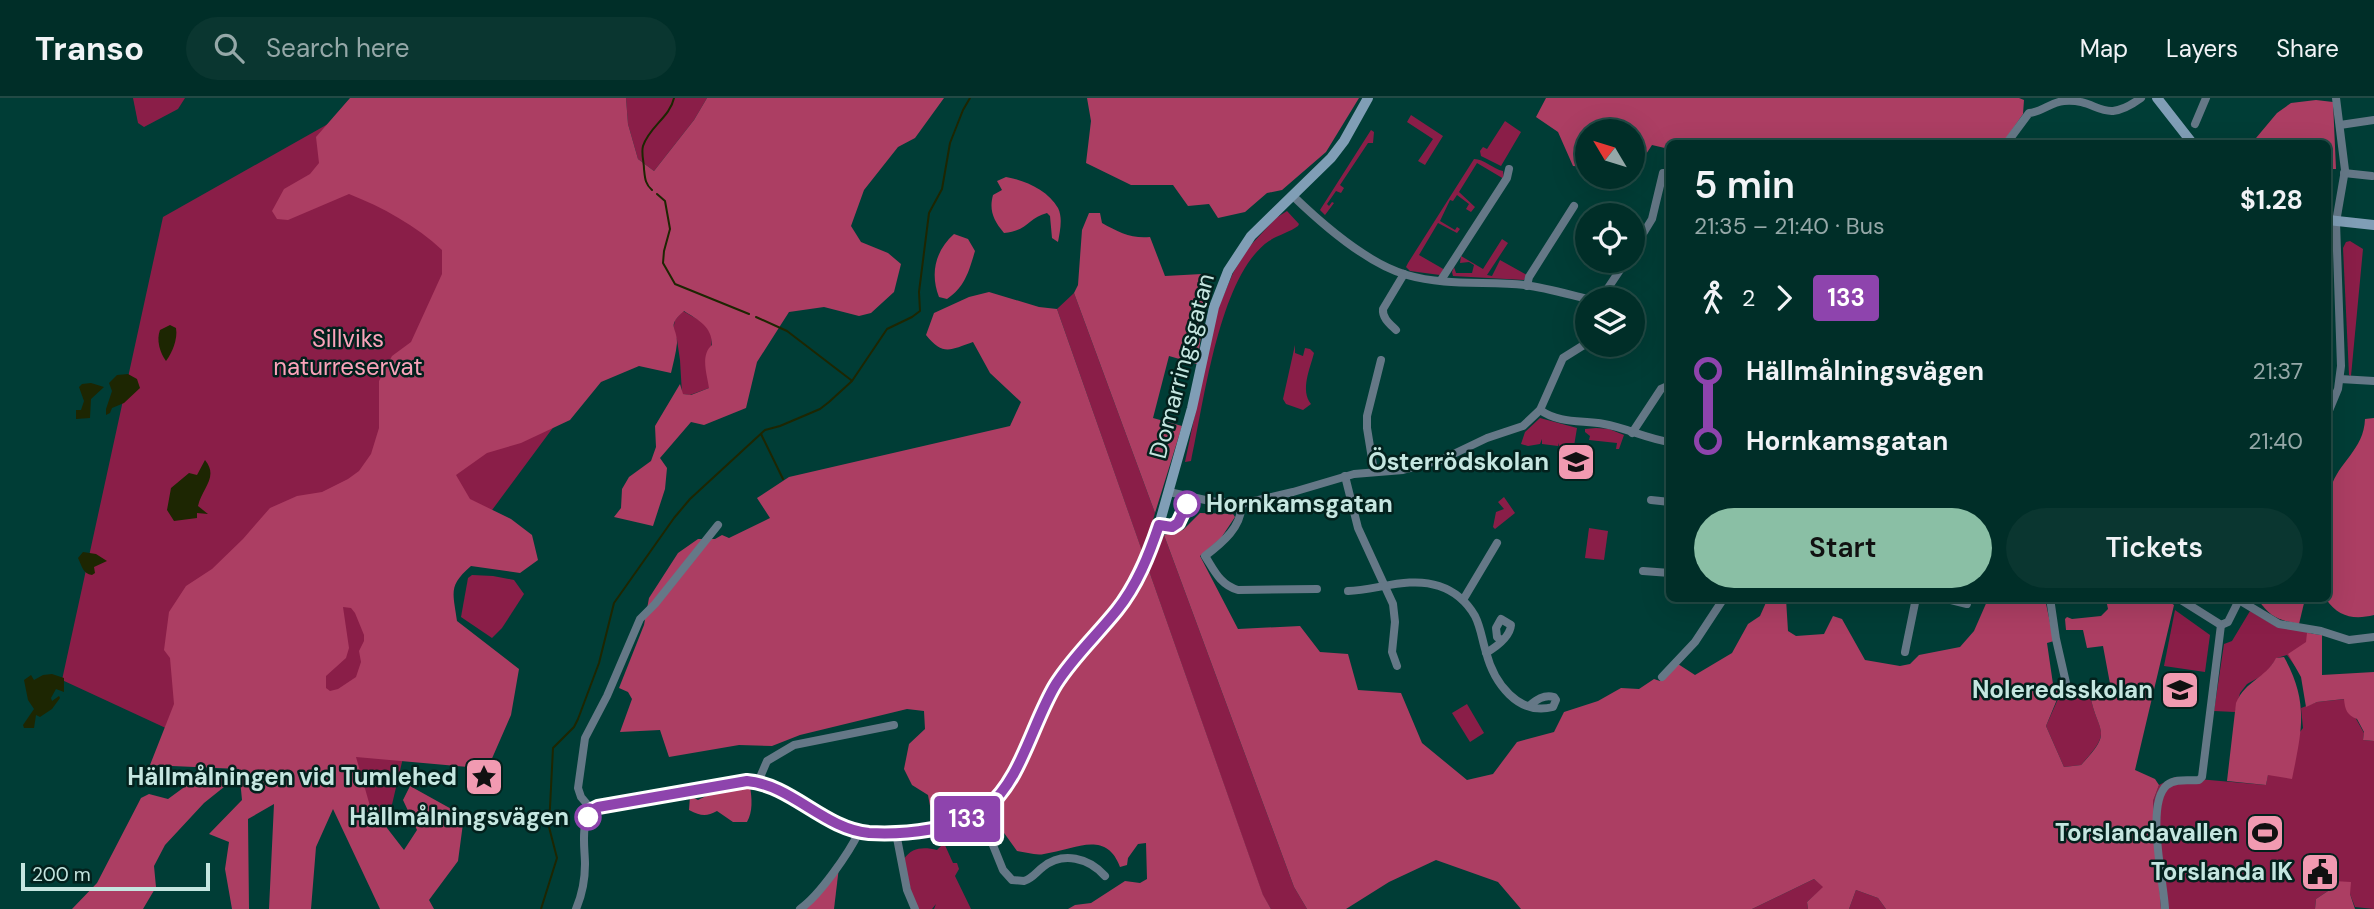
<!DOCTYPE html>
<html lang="en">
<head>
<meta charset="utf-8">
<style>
  :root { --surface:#002e28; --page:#0a3630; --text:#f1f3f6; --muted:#95a8a8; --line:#224a45; --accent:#8abfa5 }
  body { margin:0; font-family:"DM Sans",sans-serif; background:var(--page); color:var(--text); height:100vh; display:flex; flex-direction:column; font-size:26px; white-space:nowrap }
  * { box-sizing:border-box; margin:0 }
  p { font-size:23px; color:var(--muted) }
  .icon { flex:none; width:38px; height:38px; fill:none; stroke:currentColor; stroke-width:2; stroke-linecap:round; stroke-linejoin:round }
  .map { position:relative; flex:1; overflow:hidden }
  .sheet { position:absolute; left:1666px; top:42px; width:665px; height:462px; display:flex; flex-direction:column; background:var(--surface); border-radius:10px; box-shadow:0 7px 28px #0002,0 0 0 2px var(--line) }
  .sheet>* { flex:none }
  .badge { padding:0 14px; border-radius:5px; font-size:24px; line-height:46px }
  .needle { width:46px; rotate:308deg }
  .tools { position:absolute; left:1575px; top:21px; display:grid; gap:14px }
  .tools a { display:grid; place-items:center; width:70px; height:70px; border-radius:50%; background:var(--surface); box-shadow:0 7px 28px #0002,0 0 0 2px var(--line); font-size:35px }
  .scale { position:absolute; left:21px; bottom:18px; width:189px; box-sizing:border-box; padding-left:7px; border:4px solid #c5e6e0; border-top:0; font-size:19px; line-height:24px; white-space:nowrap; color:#c5e6e0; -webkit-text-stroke:5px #03211d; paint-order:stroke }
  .map>.badge { position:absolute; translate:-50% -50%; box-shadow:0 0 0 4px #fff }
  .legs { display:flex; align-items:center; gap:10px; height:77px; padding:0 28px; font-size:23px }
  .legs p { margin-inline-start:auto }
  .headline { display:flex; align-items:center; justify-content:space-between; height:119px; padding:0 28px }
  h1 { font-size:38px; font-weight:600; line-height:52px }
  .button { display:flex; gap:14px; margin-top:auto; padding:14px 28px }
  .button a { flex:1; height:80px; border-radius:42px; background:var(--accent); color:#111; font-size:28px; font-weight:600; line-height:80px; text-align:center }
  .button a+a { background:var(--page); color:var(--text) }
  ul { padding:0 28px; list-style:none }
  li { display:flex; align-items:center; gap:24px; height:70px; font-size:26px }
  li i { display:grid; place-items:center; width:10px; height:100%; margin:0 9px; background:currentColor }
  li i::after { content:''; width:18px; height:18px; margin:-9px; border:5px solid; border-radius:50%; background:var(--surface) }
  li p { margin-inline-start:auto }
  li:first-child i { background:linear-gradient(#0000 50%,currentColor 0) }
  li:last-child i { background:linear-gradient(currentColor 50%,#0000 0) }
  header { display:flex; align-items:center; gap:42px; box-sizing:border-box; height:98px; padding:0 35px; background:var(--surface); border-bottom:2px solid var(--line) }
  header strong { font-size:33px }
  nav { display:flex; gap:38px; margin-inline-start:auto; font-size:24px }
  .search { width:490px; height:63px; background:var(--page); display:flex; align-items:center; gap:18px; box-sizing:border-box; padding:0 24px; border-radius:38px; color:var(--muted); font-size:26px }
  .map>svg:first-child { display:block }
  .green { fill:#8a1e48 }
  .forest { fill:#ac3e63; fill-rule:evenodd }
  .water { fill:#1d2602 }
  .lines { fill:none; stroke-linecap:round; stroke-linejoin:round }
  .stream { stroke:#1d2602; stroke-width:2 }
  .street { stroke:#657887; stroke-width:8 }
  .secondary { stroke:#809eb6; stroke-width:10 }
  .line-1-casing { stroke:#fff; stroke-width:16 }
  .line-1 { stroke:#8e44ad; stroke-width:10 }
  .stop-1-dot { fill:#fff; stroke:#8e44ad; stroke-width:3.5 }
  .labels { text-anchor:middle; stroke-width:5; stroke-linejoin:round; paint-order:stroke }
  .park-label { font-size:24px; fill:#faa3ba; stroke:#03211d }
  .street-label { font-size:24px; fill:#c5e6e0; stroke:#03211d }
  .poi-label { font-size:24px; font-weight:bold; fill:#c5e6e0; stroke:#03211d; text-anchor:end }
  .stop-label { font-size:24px; font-weight:bold; fill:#c5e6e0; stroke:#03211d; text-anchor:start }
</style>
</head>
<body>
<header>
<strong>Transo</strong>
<div class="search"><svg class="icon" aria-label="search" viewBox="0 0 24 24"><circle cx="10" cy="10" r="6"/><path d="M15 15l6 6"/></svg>Search here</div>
<nav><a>Map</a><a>Layers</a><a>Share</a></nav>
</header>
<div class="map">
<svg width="2374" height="811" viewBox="0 0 2374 811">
  <rect width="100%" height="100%" fill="#003d36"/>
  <g class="green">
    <path d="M133,0H185L178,11L144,29L138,25Z"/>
    <path d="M374,0L623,235L447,473L386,732L62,582L163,119Z"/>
    <path d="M626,0H707L694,22L654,73L638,61L628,26Z"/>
    <path d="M1411,17L1443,38L1425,67L1418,63L1433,41L1407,24Z"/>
    <path d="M1505,23L1521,34L1501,68L1481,58L1480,53L1483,49L1487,51Z"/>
    <path d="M1371,32L1374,34L1373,45H1368L1340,87L1344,90L1341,95L1336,93L1327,106L1329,108L1332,104L1334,105L1325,117L1320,112Z"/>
    <path d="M1474,61C1484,61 1493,71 1503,73L1504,81L1477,65L1459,94L1475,109L1471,114L1466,111L1469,106L1457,97L1453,103L1450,102L1440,123L1455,132L1457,129L1460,131L1457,135L1438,125L1419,157L1445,172L1440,177L1410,173L1406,169L1408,165Z"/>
    <path d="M1287,113L1299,126L1298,128C1290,134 1278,137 1269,143C1219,177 1204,305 1191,363L1185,364L1216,215L1233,175L1248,150L1276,120Z"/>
    <path d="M1502,141L1508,145L1487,177L1492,178L1500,162L1527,177L1524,182L1453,178L1452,174L1454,169L1456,175H1472L1474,167L1469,164L1460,165L1461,158L1483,171Z"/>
    <path d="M2350,143L2363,151L2351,278L2349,277L2343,150L2346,144Z"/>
    <path d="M1074,195L1155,415L1143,456L1057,211Z"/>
    <path d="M683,213L704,225L712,237L709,290L690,297L682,296L680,262L677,242L673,232L675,222Z"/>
    <path d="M1295,247V255L1303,258L1305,250L1310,251L1314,255C1310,271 1300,292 1311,306L1303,312L1286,306L1283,301Z"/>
    <path d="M1540,320L1577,330L1574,348L1567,349L1566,351L1559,349V345L1558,348L1542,346V341L1540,346L1528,348L1521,346L1525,334Z"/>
    <path d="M1596,330L1609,331L1624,337L1619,351H1616L1617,345L1589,342L1590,338L1585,334V331Z"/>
    <path d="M1504,399L1515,415L1495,431L1493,429L1496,414L1504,411L1498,404Z"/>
    <path d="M1589,430L1608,433L1604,462L1585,460Z"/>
    <path d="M1164,437L1294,789L1307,811H1271L1263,798L1149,473Z"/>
    <path d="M472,477L493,478L514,482L524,496L502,530L492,540L461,519L468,480Z"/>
    <path d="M2175,512L2210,537L2205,574L2164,568Z"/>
    <path d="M2250,513L2277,529L2312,534L2303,558L2295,568L2287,557L2277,560L2265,576L2247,586L2240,595L2235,614L2214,613L2224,546L2232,543Z"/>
    <path d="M2090,596C2097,636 2115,630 2081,667L2064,669L2046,628L2058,601Z"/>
    <path d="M2345,601L2364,635L2363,642L2374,643V811L2355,809L2350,796L2328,793L2316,801L2315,811H2161L2153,703L2159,687L2175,679L2266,687L2268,676L2303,630L2301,610L2317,604Z"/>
    <path d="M1467,606L1484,635L1470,644L1452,615Z"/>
    <path d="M944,745L953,765H957L959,771L955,778L971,811H934L936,806L932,811H918L912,798L904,761C912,749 924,749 937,752Z"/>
    <path d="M1814,781L1824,789L1807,804L1808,811H1752Z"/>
    <path d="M1856,792L1878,800L1886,811H1849Z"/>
  </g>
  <g class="forest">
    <path d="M350,0H626L628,26L638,61L654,73L694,22L707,0H944L915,40L898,49L864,92L851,128L861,144L888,155L901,166L894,194L871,215L859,218L824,209L789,214L757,264L746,310L704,327L691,324L660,360L667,370L665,391L653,428L614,419L621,410L622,391L629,379L651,363L656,349L655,328L680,286L683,296L691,297L709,290C707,276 700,257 712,247C712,228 698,222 684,213C666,229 677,228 677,245C676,255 673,266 671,275L639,268L601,284L570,322L521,345L487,355L456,377L470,401L511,421L532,437L538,462L520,475L471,468C448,488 453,494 457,523L519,571L511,617L490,665L468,669L356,659L370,708L404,752L417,732L403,702L410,688L464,718L458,763L429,802L434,811H380L333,711L316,749L311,811H269L274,706L248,721L249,811H232L225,771L229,744L209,736L242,702L239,671L150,667L174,606L170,560L164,552L169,514L186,488L212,471L243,441L270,410L297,398L322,394L348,381L359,373L371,356L379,330V283L392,258L411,244L442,176V152C417,128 382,109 349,96L288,122L277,121L272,113L284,91L310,76L319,65L316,39ZM343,509L351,510L355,515L364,537V543L359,553L361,564L356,579L338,591L330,593L326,590V578L346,560L349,550Z"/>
    <path d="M1087,0H1359L1326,54L1282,92L1267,95L1245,114L1218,120L1209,106L1188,108L1173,87H1131L1086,65L1091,23Z"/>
    <path d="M1546,0H2019L2024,2L2023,16L2003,45L1670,46L1669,51L1652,47L1635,73L1633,72V33H1587V69L1573,68L1558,34L1536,19Z"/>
    <path d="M2316,2L2333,4L2336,71H2328V46H2251L2277,15L2291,5Z"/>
    <path d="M1006,79C1024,82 1048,92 1058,110C1063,120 1060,133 1058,144L1052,140L1050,118L1047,115C1028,120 1028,133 1004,135C993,122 989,112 993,97L1002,92L997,83Z"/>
    <path d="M1089,115H1100L1102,125C1118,134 1132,141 1150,139L1165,178L1202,176L1208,190L1197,266L1169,258L1153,320L1182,328L1155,415L1074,195L1078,187L1082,132Z"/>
    <path d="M954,136L968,141L975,153C969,173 965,189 947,201L939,199C930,176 935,153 954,136Z"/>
    <path d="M989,194L1039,209L1057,211L1263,797L1271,811H1068L1075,807L1091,805L1125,783L1140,785L1147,781L1146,745L1138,746L1128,760L1127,767L1120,769C1106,731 1074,752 1044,756C1036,758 1026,754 1017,753L984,707L960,719L933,724L928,697L912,687L904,671L909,646L925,631L924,613L907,611L800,637L772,648L739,647L669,659L660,632L620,634L632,601L628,594L619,590L644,527L649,500L678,455L698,441H715L722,437L729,440L770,420L757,400L789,379L1010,328L1021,304L990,275L973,244C950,252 943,258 926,237L934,215L969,199Z"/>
    <path d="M2374,320V517C2354,522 2338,519 2326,501L2328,391L2331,390C2338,364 2364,352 2365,321Z"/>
    <path d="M1200,415L1233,416L1235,419L1221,440L1200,458L1238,531L1300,528L1320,554L1348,556L1358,592L1401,595L1422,645L1467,682L1493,676L1517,644L1554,634L1564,614L1598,603L1621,590L1639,591L1654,581L1660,583L1678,566L1695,577L1732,555L1748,526L1760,518L1768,500L1786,501L1788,533L1796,538L1824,536L1833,518L1842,521L1865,562L1900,568L1910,566L1919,557L1960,549L1974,533L1988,501H2045L2054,543L2047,545L2053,586H2064L2065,592L2058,599L2046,628L2064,669L2081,667C2115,631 2097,636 2090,596L2111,591L2103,548L2087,550L2083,532H2066L2065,521L2067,519L2072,521L2101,518L2108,511L2106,501H2165L2174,507L2135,672L2155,681L2159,687L2153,703L2161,811H1886L1878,800L1856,792L1849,811H1808L1807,804L1823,789L1814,781L1752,811H1521L1498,784L1436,762L1389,784L1346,811H1307L1294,789L1164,437L1183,432Z"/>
    <path d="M2258,501H2305L2299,526C2279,522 2269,519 2258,501Z"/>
    <path d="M2307,535L2322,537V577L2374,574V643L2363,642L2364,634L2357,621C2347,617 2345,612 2344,601L2317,604L2306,609L2301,579L2288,556L2306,544Z"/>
    <path d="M2284,559C2309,604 2302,632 2292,681L2268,677L2266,687L2227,683L2236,605C2246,582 2265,581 2276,560Z"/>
    <path d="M224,673L229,679L224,689L204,705L165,747L154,768L156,789L143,811H72L97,785L141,700L149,696L168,701L194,682Z"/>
    <path d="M746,686L750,689C752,700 753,714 747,724H733L717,713C706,719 701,718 689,712L690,698L698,702L706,698L709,693Z"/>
    <path d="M839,769L834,811H805Z"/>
    <path d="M2334,783L2351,784L2350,796L2355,811H2315L2316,801L2328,793L2327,789Z"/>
  </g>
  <g class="water">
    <path d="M170,227L176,230C178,241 172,255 166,263C160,255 156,242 160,232Z"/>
    <path d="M128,276L137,281L140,290L124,305L112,310L110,315L106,317V311L112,293L109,285L117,277Z"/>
    <path d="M91,285L104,289L91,301L90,320L76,321V312H81L84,303L79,289L82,286Z"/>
    <path d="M205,362C219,379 202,390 198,408L208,416L197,415V420L174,423L167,412L171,390L189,375L197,377Z"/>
    <path d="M83,454L96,456L107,463L94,469L95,475L92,477C83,476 82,468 78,460Z"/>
    <path d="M52,576L64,580V594L56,591L51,600L52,603L59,598L60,600L52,611L40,619L36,617L34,630H24L23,627L34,611L28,602L24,582L31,577L34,582L43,577Z"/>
  </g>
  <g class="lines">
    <g class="stream">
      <path d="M652,92C645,86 645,80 644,71C644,64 641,55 643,48C649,29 670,19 674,0"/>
      <path d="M657,96L665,103L670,131L664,153L663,165L675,186L749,216"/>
      <path d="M756,219L787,233L851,282"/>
      <path d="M761,336L783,381"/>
      <path d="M541,811L557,760L549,729L553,650L574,629L578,621L599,565L614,505L674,420L690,401L765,332L780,328L820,311L829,304L852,283L887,231L912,219L920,213L919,194L929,115L942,91L950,45L963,12L970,0"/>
    </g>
    <g class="street">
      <path d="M2195,26L2206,0"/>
      <path d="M2340,27L2374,22"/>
      <path d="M2006,46L2029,15C2042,14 2051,4 2064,3C2100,0 2101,29 2141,0"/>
      <path d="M2344,75L2372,78"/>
      <path d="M1293,98C1321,125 1368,166 1407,177C1445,188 1486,183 1525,187C1546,190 1567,196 1588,201"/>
      <path d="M1633,152L1652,121L1663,75L1670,76"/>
      <path d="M1441,182L1507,80L1509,71"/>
      <path d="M1527,188L1529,179L1574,108"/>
      <path d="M1594,201L1604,196L1626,163"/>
      <path d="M1633,223L1634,222"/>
      <path d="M1396,232C1390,226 1382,220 1383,211L1404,176"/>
      <path d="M2340,281L2374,283"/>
      <path d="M1540,312C1560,326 1581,322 1604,326C1627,330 1647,341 1670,344"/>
      <path d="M2328,315L2338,291L2341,268L2336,124L2345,72L2336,0"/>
      <path d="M1632,335L1661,291L1670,287"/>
      <path d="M1374,373L1367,330V318L1381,262"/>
      <path d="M1345,378L1358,430L1393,506L1395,524L1392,554L1397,568"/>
      <path d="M1169,394L1210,403L1241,406L1293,394L1354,376L1403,372L1441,362L1487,340L1523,328L1540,312L1563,260L1587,245"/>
      <path d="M1651,402L1670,404"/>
      <path d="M1241,406C1243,428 1222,445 1205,458C1214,472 1220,487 1238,492L1317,491"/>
      <path d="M1643,473L1670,475"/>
      <path d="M1348,493C1377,492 1410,478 1439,488C1454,493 1467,504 1475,518C1481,530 1482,542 1486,554C1494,585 1518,618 1553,609L1556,602L1554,599C1544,596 1536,602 1529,608"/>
      <path d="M1943,500L1967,506"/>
      <path d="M2050,500L2056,541L2069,598"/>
      <path d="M2178,500L2221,527"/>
      <path d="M1463,502L1497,445"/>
      <path d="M2239,502L2279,526L2321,533L2349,542L2374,539"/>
      <path d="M2221,527L2228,524L2240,500"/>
      <path d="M1905,554L1916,500"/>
      <path d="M1486,555C1496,549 1510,539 1511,527L1501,521L1496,530L1497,539L1501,542"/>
      <path d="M1662,579L1695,544L1724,500"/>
      <path d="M758,684L767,663L794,647L894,627"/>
      <path d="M592,712L581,699L578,690L585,640L607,598L640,521L655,506L718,427"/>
      <path d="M980,715L1003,772L1012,782L1024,783C1033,780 1036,774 1043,769C1063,753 1089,760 1105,778"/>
      <path d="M896,735L907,792L915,811"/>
      <path d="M576,811C582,797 585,781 585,766C585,748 578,718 599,709L747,683C792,687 824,731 869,735C902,737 959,731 986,710C1021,683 1033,623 1056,586C1073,559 1097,537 1117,512C1137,487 1149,457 1159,427"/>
      <path d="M800,811C819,798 849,755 859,734"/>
      <path d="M2165,811C2164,784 2145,706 2167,687C2176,680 2188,683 2199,682L2202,679L2221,527"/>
    </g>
    <g class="secondary">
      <path d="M2157,0L2193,46"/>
      <path d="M2328,122L2374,127"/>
      <path d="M1159,427L1192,310L1214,209L1228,173L1251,138L1331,60L1344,43L1368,0"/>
    </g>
  </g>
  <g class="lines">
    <defs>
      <path id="line-1" d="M588,719L592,712L598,709L747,683C792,687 824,731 869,735C903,737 959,732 986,710C1021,683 1033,623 1056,586C1073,559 1097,537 1117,512C1137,487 1149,457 1159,427L1172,429L1178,425L1187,406"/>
    </defs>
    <use href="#line-1" class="line-1-casing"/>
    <use href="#line-1" class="line-1"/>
  </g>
  <defs>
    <symbol id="school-square" viewBox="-11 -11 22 22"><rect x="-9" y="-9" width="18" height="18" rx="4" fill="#f19ab1" stroke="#03211d"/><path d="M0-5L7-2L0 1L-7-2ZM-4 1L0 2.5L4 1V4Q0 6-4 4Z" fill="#111"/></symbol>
    <symbol id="sight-square" viewBox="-11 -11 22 22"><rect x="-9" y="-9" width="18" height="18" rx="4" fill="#f19ab1" stroke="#03211d"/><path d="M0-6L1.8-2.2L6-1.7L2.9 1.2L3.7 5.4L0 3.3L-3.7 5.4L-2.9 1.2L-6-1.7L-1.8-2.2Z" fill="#111"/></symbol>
    <symbol id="stadium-square" viewBox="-11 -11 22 22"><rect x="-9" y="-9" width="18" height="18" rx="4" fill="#f19ab1" stroke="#03211d"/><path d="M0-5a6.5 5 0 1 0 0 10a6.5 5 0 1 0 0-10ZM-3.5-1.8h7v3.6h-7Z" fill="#111"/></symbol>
    <symbol id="civic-square" viewBox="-11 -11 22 22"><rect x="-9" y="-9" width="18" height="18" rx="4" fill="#f19ab1" stroke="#03211d"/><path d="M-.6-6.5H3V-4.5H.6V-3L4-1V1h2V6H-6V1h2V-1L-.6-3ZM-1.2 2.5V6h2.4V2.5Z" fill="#111"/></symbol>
  </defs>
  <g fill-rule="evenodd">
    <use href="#school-square" x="1554" y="342" width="44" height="44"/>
    <use href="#school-square" x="2158" y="570" width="44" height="44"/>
    <use href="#sight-square" x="462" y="657" width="44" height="44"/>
    <use href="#stadium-square" x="2243" y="713" width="44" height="44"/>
    <use href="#civic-square" x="2298" y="752" width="44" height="44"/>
  </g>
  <g class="stop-1-dot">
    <circle cx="1187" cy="406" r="12"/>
    <circle cx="588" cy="719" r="12"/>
  </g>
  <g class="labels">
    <g class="park-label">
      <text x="348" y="249">Sillviks<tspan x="348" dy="28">naturreservat</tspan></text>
    </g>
    <g class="street-label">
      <text transform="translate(1182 268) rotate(-75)" y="8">Domarringsgatan</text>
    </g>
    <g class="poi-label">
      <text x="1549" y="372">Österrödskolan</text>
      <text x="2153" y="600">Noleredsskolan</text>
      <text x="457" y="687">Hällmålningen vid Tumlehed</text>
      <text x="2238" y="743">Torslandavallen</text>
      <text x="2293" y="782">Torslanda IK</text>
    </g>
    <g class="stop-label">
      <text x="1206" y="414">Hornkamsgatan</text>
      <text x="569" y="727" text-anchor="end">Hällmålningsvägen</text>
    </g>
  </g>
</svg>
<div class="tools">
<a><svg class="needle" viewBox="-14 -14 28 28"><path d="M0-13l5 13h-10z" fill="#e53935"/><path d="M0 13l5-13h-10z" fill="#95a8a8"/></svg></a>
<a><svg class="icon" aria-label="locate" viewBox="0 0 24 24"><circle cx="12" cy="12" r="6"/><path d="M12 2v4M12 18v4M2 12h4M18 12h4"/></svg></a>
<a><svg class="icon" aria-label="layers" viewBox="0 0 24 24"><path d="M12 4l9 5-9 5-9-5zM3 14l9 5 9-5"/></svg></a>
</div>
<div class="scale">200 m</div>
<b class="badge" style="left:967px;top:721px;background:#8e44ad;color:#fff">133</b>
<section class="sheet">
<div class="headline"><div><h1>5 min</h1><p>21:35 – 21:40 · Bus</p></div><b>$1.28</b></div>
<div class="legs"><svg class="icon" aria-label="walk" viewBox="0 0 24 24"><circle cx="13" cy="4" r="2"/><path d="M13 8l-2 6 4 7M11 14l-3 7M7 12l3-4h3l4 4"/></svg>2<svg class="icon" aria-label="forward" viewBox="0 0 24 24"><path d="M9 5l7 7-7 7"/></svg><b class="badge" style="background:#8e44ad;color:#fff">133</b></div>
<ul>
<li><i style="color:#8e44ad"></i><b>Hällmålningsvägen</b><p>21:37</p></li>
<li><i style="color:#8e44ad"></i><b>Hornkamsgatan</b><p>21:40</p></li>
</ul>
<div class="button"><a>Start</a><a>Tickets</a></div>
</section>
</div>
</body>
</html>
